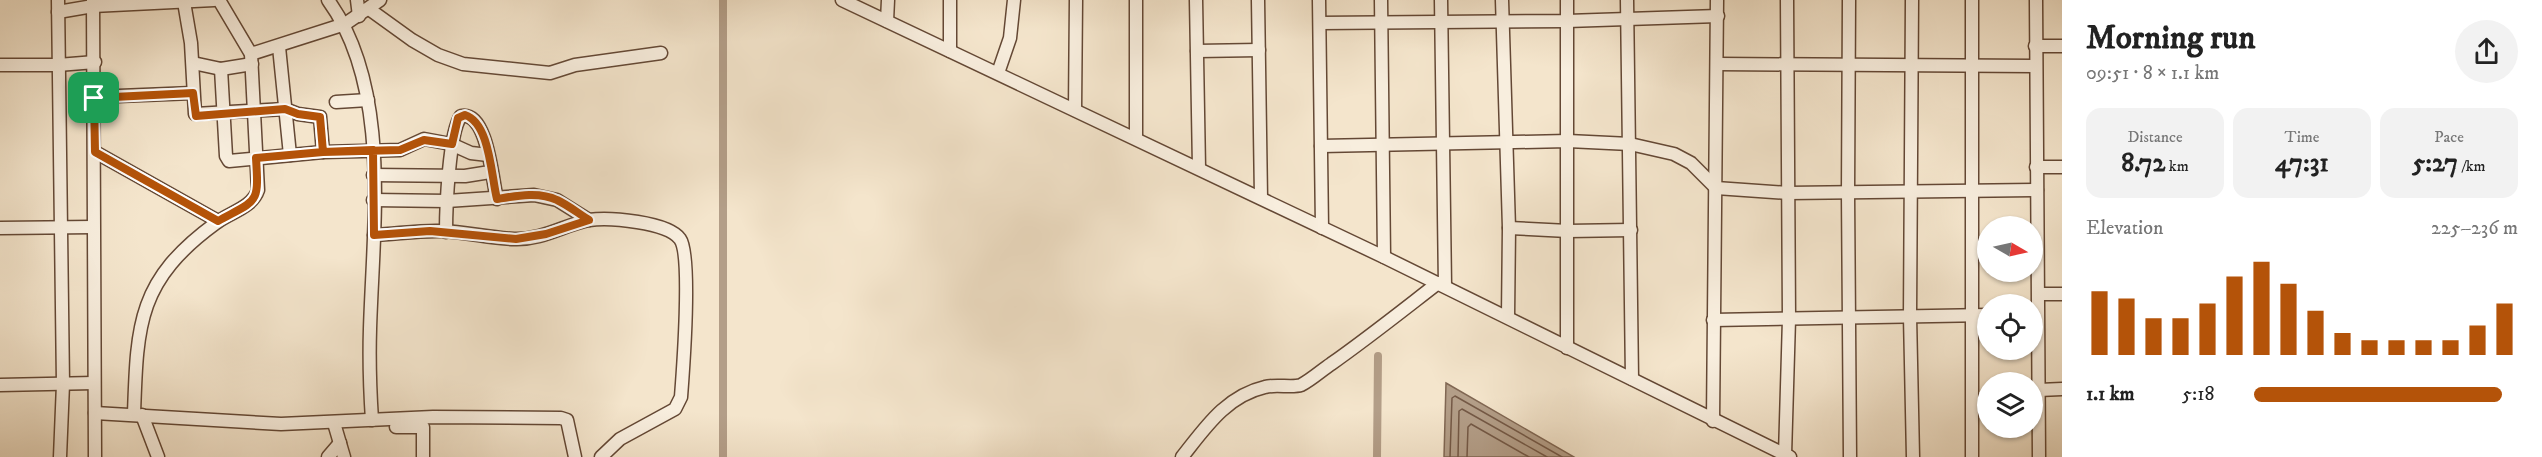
<!DOCTYPE html>
<meta charset="utf-8">
<style>
body{margin:0;font-family:"IM FELL DW Pica",serif;background:#f2f2f2;color:#222;height:100vh;display:flex;flex-direction:column;font-size:22px;white-space:nowrap}
*{box-sizing:border-box;margin:0}
p{font-size:20px;color:#767676}
.icon{flex:none;width:33px;height:33px;fill:none;stroke:currentColor;stroke-width:2;stroke-linecap:round;stroke-linejoin:round}
.map{position:relative;flex:1;overflow:hidden}
.panel{display:flex;flex-direction:column;background:#fff;width:480px}
.panel>*{flex:none}
.needle{width:39px;rotate:99deg}
.fabs{position:absolute;left:1977px;top:216px;display:grid;gap:12px}
.fabs a{display:grid;place-items:center;width:66px;height:66px;border-radius:50%;background:#fff;box-shadow:0 2px 4px #0004;font-size:30px}
.pin{position:absolute;display:grid;place-items:center;width:51px;height:51px;color:#fff;margin:-26px;border-radius:12px;box-shadow:0 3px 9px #0006}
.round{display:grid;place-items:center;flex:none;width:63px;height:63px;border-radius:32px;background:#f2f2f2}
.overview{display:flex;align-items:center;justify-content:space-between;height:102px;padding:0 24px}
h1{font-size:33px;font-weight:800;line-height:45px}
.figures{display:grid;grid-template-columns:repeat(3,1fr);gap:9px;height:102px;padding:6px 24px}
.figures div{display:grid;align-content:center;border-radius:15px;background:#f2f2f2;text-align:center}
.figures b{font-size:26px;font-weight:800}
.figures small{font-size:16px;font-weight:400}
.figures p{font-size:16px}
.chart{height:168px;padding:12px 24px}
.chart p{display:flex;justify-content:space-between}
.chart svg{width:100%;height:108px;margin-top:6px;stroke:#b45309;stroke-width:6}
ul{padding:0 24px;list-style:none;font-size:20px}
li{display:grid;grid-template-columns:96px 72px 1fr;align-items:center;height:45px}
li i{height:15px;border-radius:8px;background:#b45309}
main{display:flex;flex:1;min-height:0}
.map>svg:first-child{display:block}
.water{fill:#b39e88;stroke:#806753;stroke-width:1.5}
.lines{fill:none;stroke-linecap:round;stroke-linejoin:round}
.shore{stroke:#745946;stroke-width:1.5}
.canal{stroke:#b39e88;stroke-width:8}
.minor-casing{stroke:#644835;stroke-width:15}
.minor{stroke:#f8eede;stroke-width:12}
.route-casing{stroke:#fff;stroke-width:12}
.route{stroke:#b45309;stroke-width:8}
</style>
<main>
<div class="map">
<svg width="2062" height="457" viewBox="0 0 2062 457">
<rect width="100%" height="100%" fill="#f4e5cc"/>
<filter id="stains"><feTurbulence type="fractalNoise" baseFrequency=".00333" numOctaves="4"/><feColorMatrix values="0 0 0 0 .2 0 0 0 0 .09 0 0 0 0 .02 0 0 0 .5 -.17"/></filter>
<radialGradient id="worn" r=".72"><stop offset=".6" stop-color="#630" stop-opacity="0"/><stop offset="1" stop-color="#630" stop-opacity=".3"/></radialGradient>
<path class="water" d="M1446,383L1574,457H1444Z"/>
<g class="lines">
<g class="shore">
<path d="M1450,457L1452,398L1455,396L1562,457"/>
<path d="M1458,457L1459,411L1462,409L1547,457"/>
<path d="M1467,457L1468,427L1471,424L1529,457"/>
</g>
<g class="canal">
<path d="M723,0V457"/>
<path d="M1377,457L1378,356"/>
</g>
<g class="minor-casing">
<g id="minor">
<path d="M58,0L63,384L60,457"/>
<path d="M93,0L95,457"/>
<path d="M328,0C392,88 373,226 370,329C369,360 370,390 372,420"/>
<path d="M357,0L359,16"/>
<path d="M842,0L1384,257L1790,457"/>
<path d="M950,0V51"/>
<path d="M1136,0V138"/>
<path d="M1196,0L1199,168"/>
<path d="M1258,0L1261,198"/>
<path d="M1319,0L1322,228"/>
<path d="M1381,0L1384,257"/>
<path d="M1441,0L1445,286"/>
<path d="M1502,0L1509,228L1508,317"/>
<path d="M1567,0V348"/>
<path d="M1627,0L1632,379"/>
<path d="M1849,0L1848,193L1850,457"/>
<path d="M1912,0L1910,316L1913,457"/>
<path d="M1972,0V457"/>
<path d="M2036,0L2039,457"/>
<path d="M184,2L191,43L195,114L285,109L298,114L320,117L323,152"/>
<path d="M369,9L412,40L438,55L463,64L550,73L575,65L661,53"/>
<path d="M58,12L93,6L214,0"/>
<path d="M887,21L888,0"/>
<path d="M1320,23L1567,21L1718,16"/>
<path d="M2035,46H2062"/>
<path d="M279,47L290,155"/>
<path d="M1197,51L1259,50"/>
<path d="M251,54L345,24L380,0"/>
<path d="M193,63L221,69L252,64"/>
<path d="M1719,64L2035,66"/>
<path d="M0,65H58L95,62"/>
<path d="M221,69L226,156L229,161L323,152L400,150L424,139L451,144L471,153L488,155"/>
<path d="M998,73L1010,38L1014,0"/>
<path d="M94,97L193,93"/>
<path d="M336,102L368,100"/>
<path d="M1075,110L1076,0"/>
<path d="M1321,146L1568,141L1630,144L1674,154L1691,163L1716,188L1788,193L2037,190"/>
<path d="M95,152L218,221"/>
<path d="M2036,167H2062"/>
<path d="M373,175L465,176L490,172"/>
<path d="M373,200L447,201L534,195L557,200L589,220"/>
<path d="M0,228L93,227"/>
<path d="M1509,228L1568,231L1631,230"/>
<path d="M446,232C446,209 449,131 461,116C488,111 492,180 497,199"/>
<path d="M374,235C397,234 420,230 442,231C466,232 490,238 514,239C543,240 564,225 589,220C609,217 668,222 680,239C692,255 683,371 681,397L675,409L620,439L601,457"/>
<path d="M2039,294H2062"/>
<path d="M1713,320L1988,315"/>
<path d="M0,385L94,383"/>
<path d="M2039,390L2062,389"/>
<path d="M95,413L281,424L433,417L561,418L567,420L575,457"/>
<path d="M134,414C137,323 138,280 216,223C230,212 252,208 258,190L251,54L219,0"/>
<path d="M142,415L158,457"/>
<path d="M1713,421L1717,0"/>
<path d="M334,423L344,457"/>
<path d="M396,427H423V457"/>
<path d="M1785,455L1789,319L1787,0"/>
<path d="M328,457L340,443"/>
<path d="M1182,457C1205,428 1226,396 1265,387C1275,384 1293,388 1301,385C1311,380 1322,370 1331,364C1368,338 1403,310 1438,283"/>
</g>
</g>
<use href="#minor" class="minor"/>
</g>
<g class="lines">
<g class="route-casing">
<path id="route" d="M94,98L193,93L196,116L285,109L298,114L320,117L323,152L373,150L374,235L430,231L516,239L546,234L589,220C579,214 568,205 557,200C539,191 515,196 497,199C491,176 490,123 465,115L458,118L452,144L424,140L400,150L323,152L256,158C259,205 258,199 218,221L95,152L94,98"/>
</g>
<use href="#route" class="route"/>
</g>
<rect width="100%" height="100%" filter="url(#stains)"/>
<rect width="100%" height="100%" fill="url(#worn)"/>
</svg>
<div class="fabs">
<a><svg class="needle" viewBox="-14 -14 28 28"><path d="M0-13l5 13h-10z" fill="#e53935"/><path d="M0 13l5-13h-10z" fill="#767676"/></svg></a>
<a><svg class="icon" aria-label="locate" viewBox="0 0 24 24"><circle cx="12" cy="12" r="6"/><path d="M12 2v4M12 18v4M2 12h4M18 12h4"/></svg></a>
<a><svg class="icon" aria-label="layers" viewBox="0 0 24 24"><path d="M12 4l9 5-9 5-9-5zM3 14l9 5 9-5"/></svg></a>
</div>
<div class="pin" style="left:94px;top:98px;background:#1e9e55"><svg class="icon" aria-label="arrive" viewBox="0 0 24 24"><path d="M6 21V4h12l-3 4 3 4H6"/></svg></div>
</div>
<section class="panel">
<div class="overview"><div><h1>Morning run</h1><p>09:51 · 8 × 1.1 km</p></div><a class="round"><svg class="icon" aria-label="share" viewBox="0 0 24 24"><path d="M12 15V3M7 8l5-5 5 5M5 13v7h14v-7"/></svg></a></div>
<div class="figures">
<div><p>Distance</p><b>8.72<small> km</small></b></div>
<div><p>Time</p><b>47:31</b></div>
<div><p>Pace</p><b>5:27<small> /km</small></b></div>
</div>
<div class="chart"><p><span>Elevation</span>225–236 m</p>
<svg viewBox="0 0 160 44" preserveAspectRatio="none"><path d="M5 44V18M15 44V21M25 44V29M35 44V29M45 44V23M55 44V12M65 44V6M75 44V15M85 44V26M95 44V35M105 44V38M115 44V38M125 44V38M135 44V38M145 44V32M155 44V23"/></svg>
</div>
<ul>
<li><b>1.1 km</b>5:18<i style="width:94%"></i></li>
</ul>
</section>
</main>
